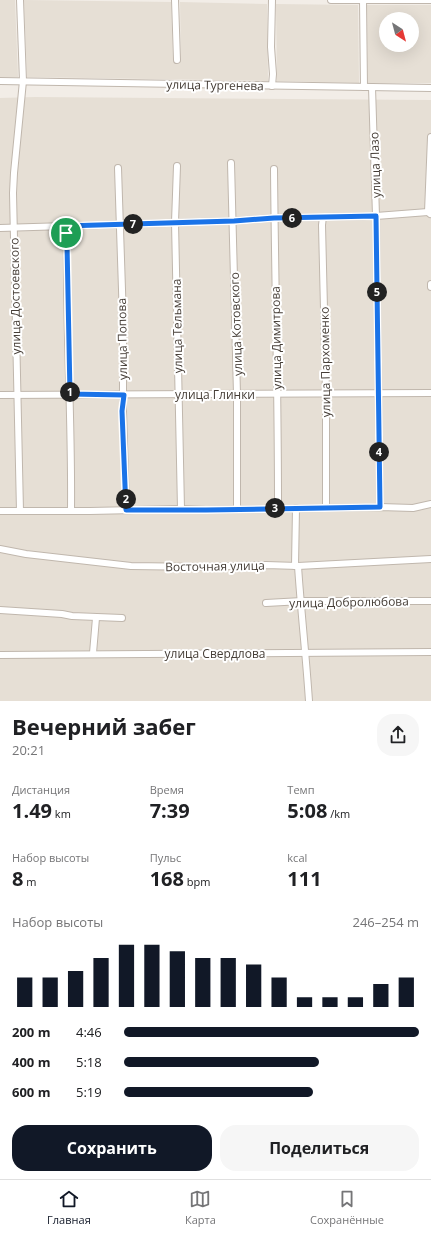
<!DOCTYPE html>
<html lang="ru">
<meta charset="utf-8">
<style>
body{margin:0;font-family:"Open Sans",sans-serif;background:#f6f6f6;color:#202124;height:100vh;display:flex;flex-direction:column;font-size:15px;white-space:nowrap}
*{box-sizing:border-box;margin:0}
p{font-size:13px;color:#757577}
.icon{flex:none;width:22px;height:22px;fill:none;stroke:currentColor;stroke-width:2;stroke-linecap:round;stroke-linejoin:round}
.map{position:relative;height:701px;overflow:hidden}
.side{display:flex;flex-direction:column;background:#fff;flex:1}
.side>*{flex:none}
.needle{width:26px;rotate:144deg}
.buttons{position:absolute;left:379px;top:12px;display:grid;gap:8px}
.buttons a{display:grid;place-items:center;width:40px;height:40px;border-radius:50%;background:#fff;box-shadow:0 4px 16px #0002;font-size:20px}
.pin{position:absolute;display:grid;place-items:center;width:34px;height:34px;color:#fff;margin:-17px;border:2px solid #fff;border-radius:50%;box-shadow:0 1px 4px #0007}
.km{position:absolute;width:20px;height:20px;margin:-10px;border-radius:50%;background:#222;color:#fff;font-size:11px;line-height:20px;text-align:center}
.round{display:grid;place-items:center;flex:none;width:42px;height:42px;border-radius:16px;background:#f6f6f6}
.head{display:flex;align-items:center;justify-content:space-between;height:68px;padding:0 12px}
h1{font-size:22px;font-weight:700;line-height:30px}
.metrics{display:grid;grid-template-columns:repeat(3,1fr);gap:6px;height:68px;padding:4px 12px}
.metrics div{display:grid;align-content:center}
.metrics b{font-size:20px;font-weight:700}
.metrics small{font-size:11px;font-weight:400}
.metrics p{font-size:11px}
.chart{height:112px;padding:8px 12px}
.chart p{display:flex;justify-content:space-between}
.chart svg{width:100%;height:72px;margin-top:4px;stroke:#111827;stroke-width:6}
.action{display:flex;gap:8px;margin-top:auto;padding:8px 12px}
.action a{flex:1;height:46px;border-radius:16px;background:#111827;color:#fff;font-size:16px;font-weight:700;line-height:46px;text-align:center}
.action a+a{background:#f6f6f6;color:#202124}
ul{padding:0 12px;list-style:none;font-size:13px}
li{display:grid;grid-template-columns:64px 48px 1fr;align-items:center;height:30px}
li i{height:10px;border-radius:5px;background:#111827}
.tabs{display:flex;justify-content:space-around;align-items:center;height:56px;border-top:1px solid #e0e0e0;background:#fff;font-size:11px;color:#757577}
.tabs a{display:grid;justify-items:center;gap:2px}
.tabs .active{color:#111827}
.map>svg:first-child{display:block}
.residential{fill:#e6dfd5;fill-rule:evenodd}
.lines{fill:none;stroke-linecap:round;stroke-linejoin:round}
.minor-casing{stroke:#c0b7ad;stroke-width:8}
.minor{stroke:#fff;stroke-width:6}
.route-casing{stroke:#fff;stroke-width:8}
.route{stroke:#1a73e8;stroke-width:5}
.labels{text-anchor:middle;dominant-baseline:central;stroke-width:4;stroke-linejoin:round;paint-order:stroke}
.street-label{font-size:12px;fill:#453d36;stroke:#fff}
</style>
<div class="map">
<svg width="431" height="701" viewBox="0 0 431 701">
<rect width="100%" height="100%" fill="#f2ede7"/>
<g class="residential">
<path d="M0,0H15L18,77H0Z"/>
<path d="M24,0L171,2L173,60L177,64L181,60L180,2L267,4L268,81L27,77Z"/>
<path d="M276,4L358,5L359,83L277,81Z"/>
<path d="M367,5H431V83H368ZM386,19H412V45H386Z"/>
<path d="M35,97L431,100V701H0V98Z"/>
</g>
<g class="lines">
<g class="minor-casing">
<g id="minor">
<path d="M20,0L23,81L14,173L13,193L20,511"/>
<path d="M175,0L177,60"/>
<path d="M331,0H431"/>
<path d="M363,0L364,87"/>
<path d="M0,81L431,88"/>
<path d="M272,86L273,74L271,47L272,0"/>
<path d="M372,87L376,216L380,507"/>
<path d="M231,163L237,394V509"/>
<path d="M177,166L175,222L181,509"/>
<path d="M118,168L123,320V411L126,509"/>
<path d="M274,169C275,280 278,391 278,502L279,508"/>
<path d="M430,214L428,212L431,137"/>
<path d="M323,217L322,225L326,394V507"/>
<path d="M64,226L67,244C66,333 72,421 71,510"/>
<path d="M0,228L233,221L274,218L376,216L428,212"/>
<path d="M431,284V287"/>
<path d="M0,395L431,393"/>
<path d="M0,511H90L181,509L206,510L380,507L413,508L431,504"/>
<path d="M0,549L26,554L131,566L203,567L266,565L298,566L431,559"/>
<path d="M295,566L296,508"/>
<path d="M298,566C301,611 306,656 309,701"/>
<path d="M266,603L302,601H431"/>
<path d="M0,610L62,614L72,616L122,618"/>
<path d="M93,653L96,618"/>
<path d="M0,655L431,652"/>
</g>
</g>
<use href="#minor" class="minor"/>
</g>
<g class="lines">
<g class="route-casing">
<path id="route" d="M376,216L380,507L206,510H126L122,411L124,395L70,394L67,244L64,226L234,221L274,218Z"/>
</g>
<use href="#route" class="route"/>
</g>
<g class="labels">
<g class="street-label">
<text transform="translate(215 85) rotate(1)">улица Тургенева</text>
<text transform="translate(375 165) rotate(-92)">улица Лазо</text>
<text transform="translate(15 296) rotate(-91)">улица Достоевского</text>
<text transform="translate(236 324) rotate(-92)">улица Котовского</text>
<text transform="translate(177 326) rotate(-91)">улица Тельмана</text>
<text transform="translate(276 338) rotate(-91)">улица Димитрова</text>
<text transform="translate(122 339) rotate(-91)">улица Попова</text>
<text transform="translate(325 362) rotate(-91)">улица Пархоменко</text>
<text x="215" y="394">улица Глинки</text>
<text transform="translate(215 566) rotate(-1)">Восточная улица</text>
<text transform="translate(349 602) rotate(-1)">улица Добролюбова</text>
<text x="215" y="653">улица Свердлова</text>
</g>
</g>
</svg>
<div class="buttons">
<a><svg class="needle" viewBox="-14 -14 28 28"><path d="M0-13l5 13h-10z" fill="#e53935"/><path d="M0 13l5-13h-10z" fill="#757577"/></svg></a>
</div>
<div class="pin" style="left:66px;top:233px;background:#1e9e55"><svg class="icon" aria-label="arrive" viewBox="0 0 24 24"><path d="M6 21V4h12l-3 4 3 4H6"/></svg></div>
<b class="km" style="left:70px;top:392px">1</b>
<b class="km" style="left:126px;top:499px">2</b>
<b class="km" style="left:275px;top:508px">3</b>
<b class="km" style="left:379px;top:452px">4</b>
<b class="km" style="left:377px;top:292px">5</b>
<b class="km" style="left:292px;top:218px">6</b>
<b class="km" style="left:133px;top:224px">7</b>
</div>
<section class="side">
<div class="head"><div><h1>Вечерний забег</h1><p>20:21</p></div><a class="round"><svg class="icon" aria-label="share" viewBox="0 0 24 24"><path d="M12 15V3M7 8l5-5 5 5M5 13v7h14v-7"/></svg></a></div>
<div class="metrics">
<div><p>Дистанция</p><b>1.49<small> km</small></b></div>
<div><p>Время</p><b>7:39</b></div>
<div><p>Темп</p><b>5:08<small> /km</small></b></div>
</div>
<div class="metrics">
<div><p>Набор высоты</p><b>8<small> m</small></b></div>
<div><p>Пульс</p><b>168<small> bpm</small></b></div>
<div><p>kcal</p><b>111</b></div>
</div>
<div class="chart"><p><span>Набор высоты</span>246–254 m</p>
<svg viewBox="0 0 160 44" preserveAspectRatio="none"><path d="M5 44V26M15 44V26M25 44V22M35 44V14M45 44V6M55 44V6M65 44V10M75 44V14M85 44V14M95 44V18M105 44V26M115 44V38M125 44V38M135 44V38M145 44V30M155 44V26"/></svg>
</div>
<ul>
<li><b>200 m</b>4:46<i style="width:100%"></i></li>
<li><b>400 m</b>5:18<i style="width:66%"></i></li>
<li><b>600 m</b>5:19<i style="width:64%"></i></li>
</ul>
<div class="action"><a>Сохранить</a><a>Поделиться</a></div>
</section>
<nav class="tabs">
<a class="active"><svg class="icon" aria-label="home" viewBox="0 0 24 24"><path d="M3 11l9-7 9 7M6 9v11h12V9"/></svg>Главная</a>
<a><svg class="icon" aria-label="map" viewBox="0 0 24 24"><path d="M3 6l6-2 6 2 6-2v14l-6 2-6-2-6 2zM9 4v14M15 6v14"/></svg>Карта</a>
<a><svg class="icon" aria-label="saved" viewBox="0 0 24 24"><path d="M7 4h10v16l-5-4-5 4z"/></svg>Сохранённые</a>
</nav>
